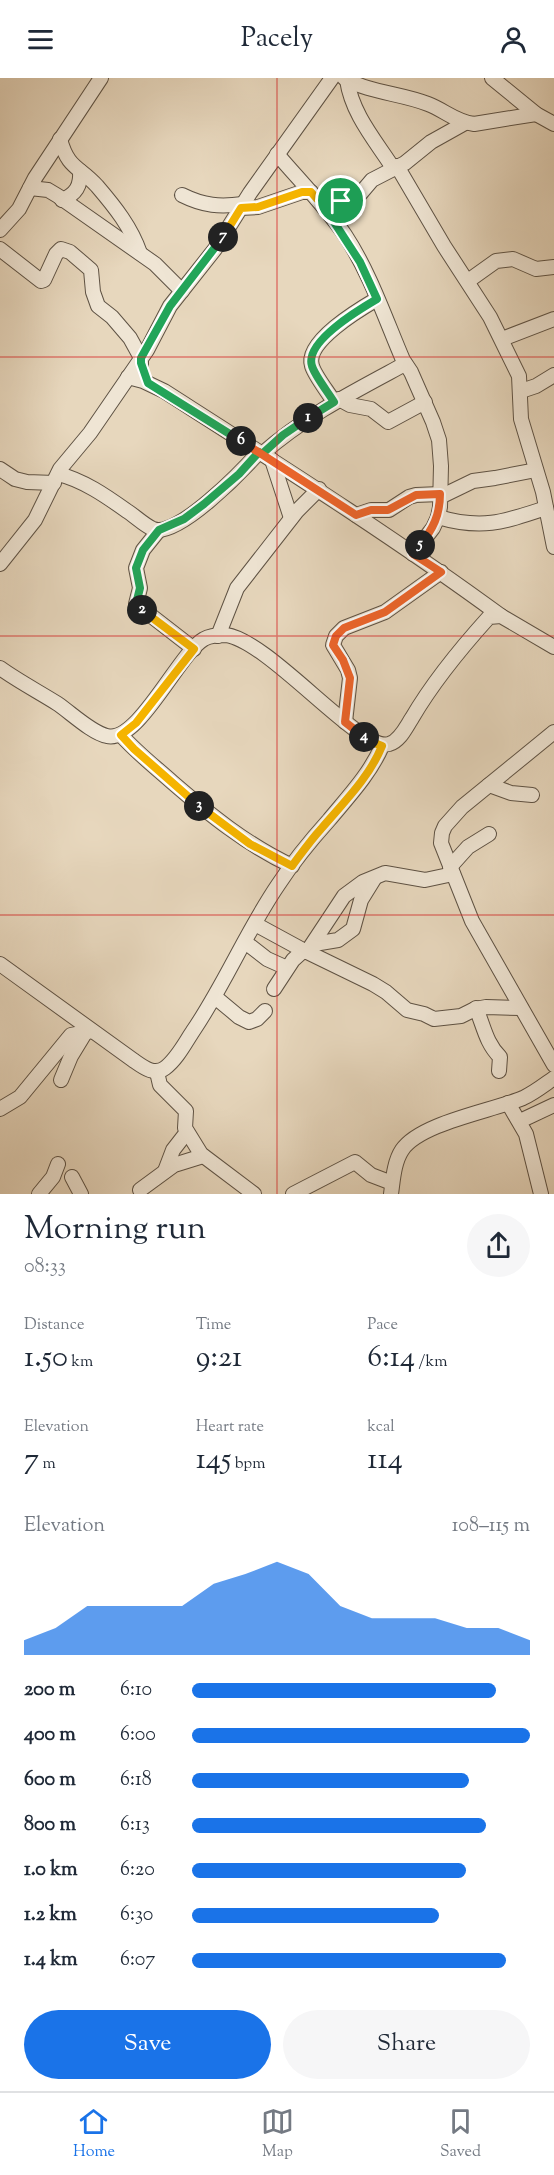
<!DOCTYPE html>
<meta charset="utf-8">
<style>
body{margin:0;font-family:"Sorts Mill Goudy",serif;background:#f6f6f7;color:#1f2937;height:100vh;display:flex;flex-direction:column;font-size:22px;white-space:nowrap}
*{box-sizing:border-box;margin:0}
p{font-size:20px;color:#747a83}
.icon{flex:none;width:33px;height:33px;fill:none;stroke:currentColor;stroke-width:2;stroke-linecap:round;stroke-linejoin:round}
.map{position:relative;height:1116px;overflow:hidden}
.side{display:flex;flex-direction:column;background:#fff;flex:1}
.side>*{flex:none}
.pin{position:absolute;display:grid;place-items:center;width:51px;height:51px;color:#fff;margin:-26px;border:3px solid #fff;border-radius:50%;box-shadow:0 2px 6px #0007}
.km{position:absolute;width:30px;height:30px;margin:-15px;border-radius:50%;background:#222;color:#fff;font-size:16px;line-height:30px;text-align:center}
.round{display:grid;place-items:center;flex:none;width:63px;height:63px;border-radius:32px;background:#f6f6f7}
.headline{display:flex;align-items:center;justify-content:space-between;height:102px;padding:0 24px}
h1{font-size:33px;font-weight:600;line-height:45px}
.stats{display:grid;grid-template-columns:repeat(3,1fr);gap:9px;height:102px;padding:6px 24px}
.stats div{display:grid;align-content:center}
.stats b{font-size:30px;font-weight:600}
.stats small{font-size:16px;font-weight:400}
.stats p{font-size:16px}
.chart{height:168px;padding:12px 24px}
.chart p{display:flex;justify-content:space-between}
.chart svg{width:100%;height:108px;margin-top:6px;fill:#1a73e8;opacity:.7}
.action{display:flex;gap:12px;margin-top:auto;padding:12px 24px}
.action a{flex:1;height:69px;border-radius:36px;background:#1a73e8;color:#fff;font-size:24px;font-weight:600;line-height:69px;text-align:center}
.action a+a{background:#f6f6f7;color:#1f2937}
ul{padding:0 24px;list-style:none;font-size:20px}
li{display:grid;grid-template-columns:96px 72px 1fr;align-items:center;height:45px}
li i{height:15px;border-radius:8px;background:#1a73e8}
header{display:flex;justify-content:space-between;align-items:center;height:78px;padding:0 24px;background:#fff;font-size:27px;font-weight:600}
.menu{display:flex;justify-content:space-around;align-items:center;height:84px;border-top:2px solid #e0e1e3;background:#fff;font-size:16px;color:#747a83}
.menu a{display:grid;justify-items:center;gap:3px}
.menu .selected{color:#1a73e8}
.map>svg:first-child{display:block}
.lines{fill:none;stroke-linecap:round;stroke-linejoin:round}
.minor-casing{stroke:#5e5244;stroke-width:16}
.minor{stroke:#efe5d4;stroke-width:14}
.split-1-casing{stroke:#fff;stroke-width:12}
.split-2-casing{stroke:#fff;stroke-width:12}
.split-3-casing{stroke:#fff;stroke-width:12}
.split-4-casing{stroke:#fff;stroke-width:12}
.split-5-casing{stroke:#fff;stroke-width:12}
.split-6-casing{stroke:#fff;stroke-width:12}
.split-7-casing{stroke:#fff;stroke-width:12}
.split-8-casing{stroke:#fff;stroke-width:12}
.split-1{stroke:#22a559;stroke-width:8}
.split-2{stroke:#22a559;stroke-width:8}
.split-3{stroke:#f5b400;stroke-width:8}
.split-4{stroke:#f5b400;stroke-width:8}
.split-5{stroke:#f0652b;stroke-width:8}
.split-6{stroke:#f0652b;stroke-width:8}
.split-7{stroke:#22a559;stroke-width:8}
.split-8{stroke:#f5b400;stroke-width:8}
.grid{fill:none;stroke:#d62828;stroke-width:1.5;stroke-opacity:0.55}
</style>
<header><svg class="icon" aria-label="menu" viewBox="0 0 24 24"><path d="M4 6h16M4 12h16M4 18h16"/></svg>Pacely<svg class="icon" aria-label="person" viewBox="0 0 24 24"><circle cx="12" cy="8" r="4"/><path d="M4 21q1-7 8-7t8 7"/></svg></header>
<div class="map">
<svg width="554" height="1116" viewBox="0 0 554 1116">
<rect width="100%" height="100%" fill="#e7d7bd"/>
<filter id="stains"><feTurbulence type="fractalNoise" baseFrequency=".00333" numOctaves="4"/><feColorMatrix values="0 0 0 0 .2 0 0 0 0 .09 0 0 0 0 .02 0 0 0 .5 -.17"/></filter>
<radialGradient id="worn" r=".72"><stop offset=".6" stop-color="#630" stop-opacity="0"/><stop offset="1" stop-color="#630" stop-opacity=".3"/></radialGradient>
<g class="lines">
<g class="minor-casing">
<g id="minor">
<path d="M344,0C370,15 400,15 428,26C444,32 456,44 474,46L536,36"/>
<path d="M492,0L536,36L554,46"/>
<path d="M347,2C352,36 375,62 393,90"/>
<path d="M60,61C68,91 79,88 97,108C115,129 131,149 140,175"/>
<path d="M277,76C300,103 325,128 345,157C370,195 385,240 403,282L411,294L433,344L439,362L441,388L440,429L438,439L433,450L413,476"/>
<path d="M397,88L444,168L490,239L519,298L521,341L543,414L554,469"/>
<path d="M30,110L48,112L58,118L155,186L182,213"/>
<path d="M182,117C204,128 220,129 243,126"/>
<path d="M317,121L347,124L355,122L372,102L405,85L431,64L465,45"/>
<path d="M62,122C76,116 81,108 80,93"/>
<path d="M241,130L258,129L302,114H311"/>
<path d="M0,152L19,131L35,100L101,0"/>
<path d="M0,171L41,203L44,202L56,176L61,171L70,174L91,192L93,214L98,228L112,239L130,260L141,280V286"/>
<path d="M468,203L496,183L513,181L536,191L554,189"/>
<path d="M502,261L554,241"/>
<path d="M128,299L143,303L164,313C278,386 392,458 501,538"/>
<path d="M521,313L536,308L554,297"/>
<path d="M339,321L350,327L371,331L388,344L425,324"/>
<path d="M334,324C328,314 315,298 312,288C304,264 360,231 377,221"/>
<path d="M262,376C305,338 355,313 405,286"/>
<path d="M272,382L291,440"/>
<path d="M0,391L15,401L27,404L54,405"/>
<path d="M58,396C83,402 106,418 127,433C135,438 144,447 153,451C177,461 244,391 259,374"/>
<path d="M440,419L473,403L495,400L536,392"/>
<path d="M356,437L371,432H389L409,419L416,417L440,416"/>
<path d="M438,439C482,452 504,444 546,430"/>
<path d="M159,452L143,472L136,490L140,510L136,526L194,571"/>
<path d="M0,486L35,442L60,391L90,355L147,272L170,228L215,171L250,115L332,0"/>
<path d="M218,558L237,510L297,433L319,411"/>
<path d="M0,590C18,603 39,614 58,626C71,635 92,655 107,658C138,666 179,575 204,561C209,558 219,557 226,557C270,563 361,675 389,666C400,663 406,649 412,640C433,604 461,570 489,539L501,538L554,569"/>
<path d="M345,644L350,600L348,592L333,567L336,558L344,550L385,534L441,494"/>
<path d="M554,654L462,729L445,748L442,755L441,765L472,843L554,987"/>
<path d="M121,657C136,674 154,688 172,704C209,736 247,767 292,788"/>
<path d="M489,707L511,715L532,717"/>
<path d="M450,789L468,769L489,756"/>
<path d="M255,846L301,871L373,906L386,914L407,932L424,936L434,941L461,938L475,931L486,929L521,930"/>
<path d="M245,864L267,881L287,890"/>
<path d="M314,866L338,862L353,851L361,822L374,801"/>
<path d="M307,874L344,818L363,804L385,795L425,802L453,796"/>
<path d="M0,886L133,982C143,989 154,998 165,990C177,981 185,965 193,953C225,906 246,854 278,807C293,784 311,762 329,742C348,719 370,696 382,668"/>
<path d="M274,911L293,882L304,872"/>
<path d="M215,919L239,939L249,944L257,941L265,933"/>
<path d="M476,930C484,949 486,965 500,979L499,993"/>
<path d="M157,994L160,1007L186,1033L185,1050L201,1076L254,1116"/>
<path d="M61,1002L71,978L85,955"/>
<path d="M508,1025L526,1056L541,1116"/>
<path d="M0,1031L20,1019L71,957L92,953"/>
<path d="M520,1043L554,1027"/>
<path d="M165,1093L173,1072L187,1054"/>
<path d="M72,1099L81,1116"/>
<path d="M140,1112L174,1087L203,1078"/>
<path d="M39,1116L53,1099L58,1086"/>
<path d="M293,1116L355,1084L371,1097L392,1105"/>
<path d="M391,1116C393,1102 394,1084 402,1072C420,1045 492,1033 523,1020C534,1015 544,1007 554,1000"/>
</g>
</g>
<use href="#minor" class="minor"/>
</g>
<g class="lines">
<g class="split-1-casing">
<path id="split-1" d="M308,340L334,324C328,314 315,298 312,288C304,264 360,231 377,221L360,184L334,144L335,133L341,123"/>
</g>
<g class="split-2-casing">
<path id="split-2" d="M142,532L136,526L140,510L136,490L143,472L159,452L184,441L204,426L239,396L259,374L262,376L283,357L308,340"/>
</g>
<g class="split-3-casing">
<path id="split-3" d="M142,532L194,571L136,645L121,657L134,671L199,728"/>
</g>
<g class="split-4-casing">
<path id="split-4" d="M199,728L250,766L292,788C301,776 310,763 321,751C343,725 369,700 382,668L372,664L364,659"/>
</g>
<g class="split-5-casing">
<path id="split-5" d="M364,659L345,644L350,600L343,582L333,567L336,558L344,550L385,534L441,494L413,476L420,467"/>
</g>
<g class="split-6-casing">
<path id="split-6" d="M241,363L356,437L371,432H388L416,417L440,416C440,437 433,451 420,467"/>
</g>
<g class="split-7-casing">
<path id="split-7" d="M223,159L170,228L141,280V285L148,305L241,363"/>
</g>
<g class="split-8-casing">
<path id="split-8" d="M223,159L241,130L258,129L302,114H311L317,121L341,123"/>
</g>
<use href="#split-1" class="split-1"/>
<use href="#split-2" class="split-2"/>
<use href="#split-3" class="split-3"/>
<use href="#split-4" class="split-4"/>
<use href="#split-5" class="split-5"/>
<use href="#split-6" class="split-6"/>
<use href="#split-7" class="split-7"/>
<use href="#split-8" class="split-8"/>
</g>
<path class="grid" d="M277,0V1116M0,279H554M0,558H554M0,837H554"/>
<rect width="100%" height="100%" filter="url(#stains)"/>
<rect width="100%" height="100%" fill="url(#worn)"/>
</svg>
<div class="pin" style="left:341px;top:123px;background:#1e9e55"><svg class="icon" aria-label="arrive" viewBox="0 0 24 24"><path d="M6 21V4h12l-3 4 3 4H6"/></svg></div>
<b class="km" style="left:308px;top:340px">1</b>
<b class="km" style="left:142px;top:532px">2</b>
<b class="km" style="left:199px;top:728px">3</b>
<b class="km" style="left:364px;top:659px">4</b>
<b class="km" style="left:420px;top:467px">5</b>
<b class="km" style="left:241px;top:363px">6</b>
<b class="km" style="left:223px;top:159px">7</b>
</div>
<section class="side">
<div class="headline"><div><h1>Morning run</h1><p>08:33</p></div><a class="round"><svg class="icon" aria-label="share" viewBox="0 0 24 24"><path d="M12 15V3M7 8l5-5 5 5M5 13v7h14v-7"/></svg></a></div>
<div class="stats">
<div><p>Distance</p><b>1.50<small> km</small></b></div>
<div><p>Time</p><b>9:21</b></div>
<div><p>Pace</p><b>6:14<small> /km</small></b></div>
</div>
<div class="stats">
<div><p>Elevation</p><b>7<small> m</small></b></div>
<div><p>Heart rate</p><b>145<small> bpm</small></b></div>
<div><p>kcal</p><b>114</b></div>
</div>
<div class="chart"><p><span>Elevation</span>108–115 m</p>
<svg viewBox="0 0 160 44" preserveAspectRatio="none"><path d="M0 44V38L10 33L20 24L30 24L40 24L50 24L60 15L70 11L80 6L90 11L100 24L110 29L120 29L130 29L140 33L150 33L160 38V44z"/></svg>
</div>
<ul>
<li><b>200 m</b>6:10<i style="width:90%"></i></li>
<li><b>400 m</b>6:00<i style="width:100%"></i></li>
<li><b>600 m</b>6:18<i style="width:82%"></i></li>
<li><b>800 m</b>6:13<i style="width:87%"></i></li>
<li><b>1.0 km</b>6:20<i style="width:81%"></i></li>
<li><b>1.2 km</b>6:30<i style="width:73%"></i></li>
<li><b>1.4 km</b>6:07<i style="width:93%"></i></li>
</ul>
<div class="action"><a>Save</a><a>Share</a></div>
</section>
<nav class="menu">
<a class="selected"><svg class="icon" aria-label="home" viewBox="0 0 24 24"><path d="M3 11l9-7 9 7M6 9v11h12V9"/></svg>Home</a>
<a><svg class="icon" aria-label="map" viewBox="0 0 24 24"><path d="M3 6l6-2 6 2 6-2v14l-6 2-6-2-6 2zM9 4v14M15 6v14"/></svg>Map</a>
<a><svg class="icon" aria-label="saved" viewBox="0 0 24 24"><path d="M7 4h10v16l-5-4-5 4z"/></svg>Saved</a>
</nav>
